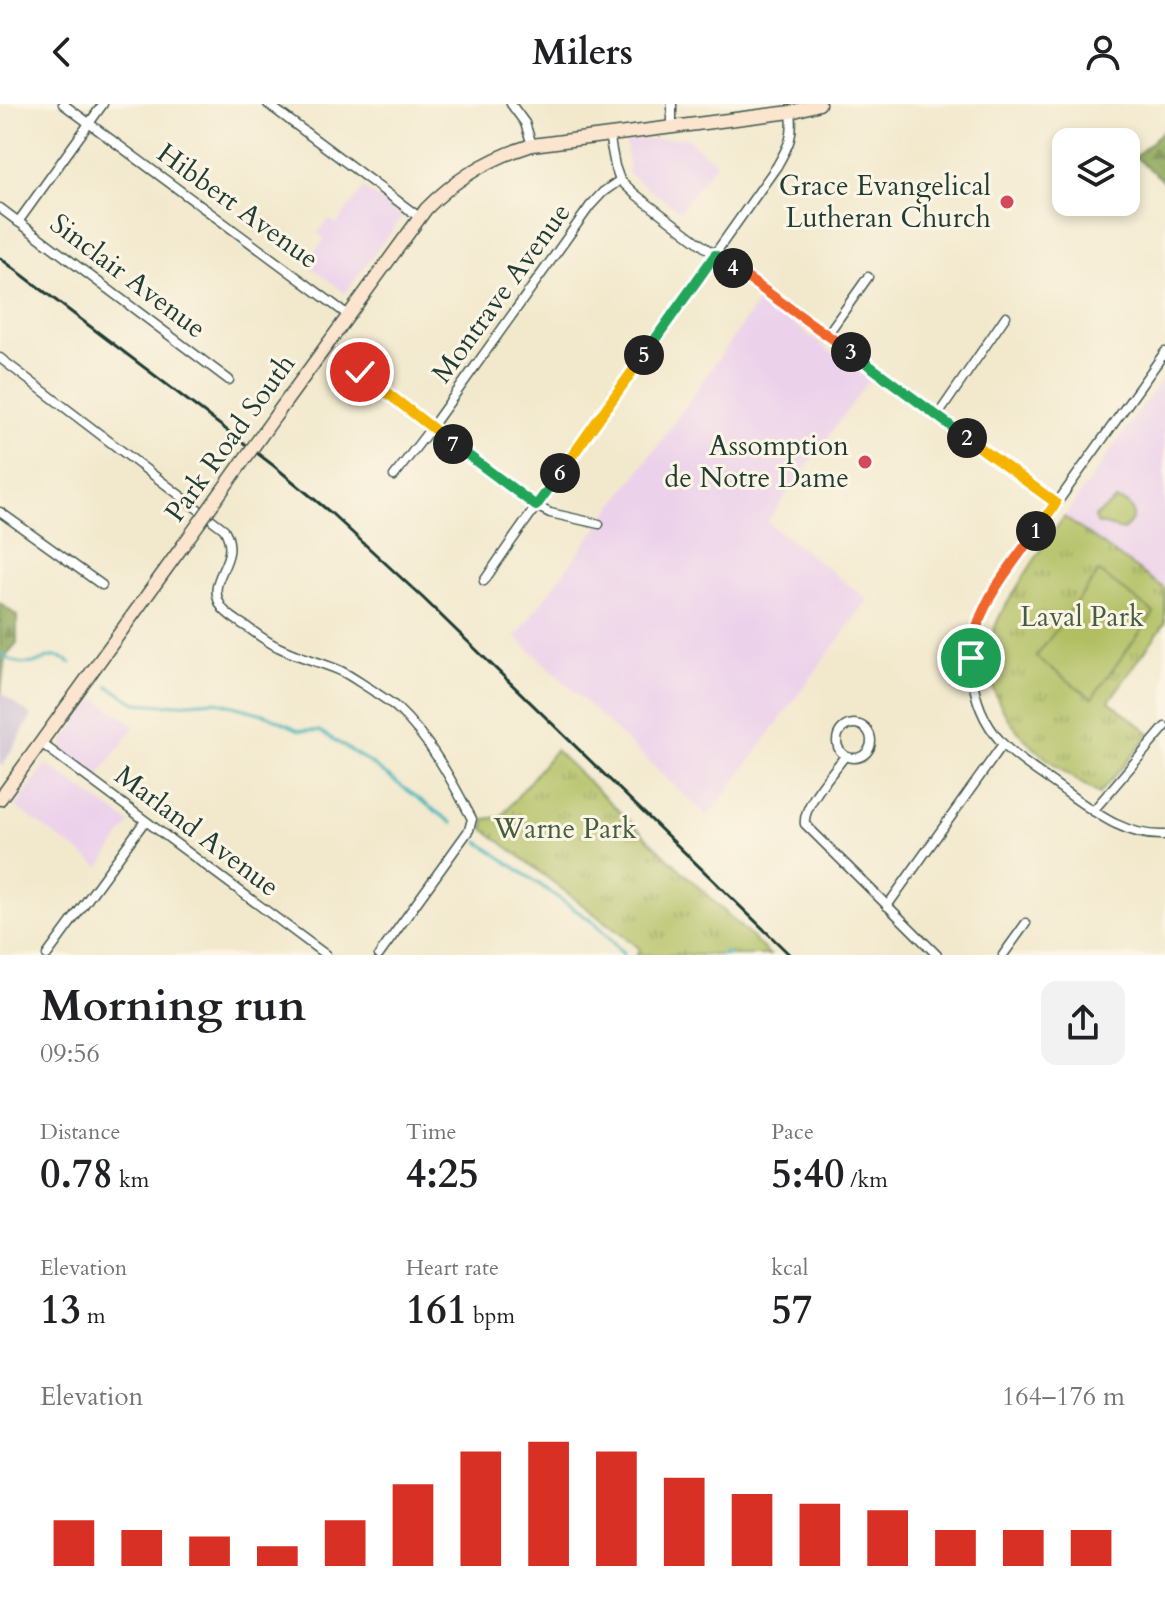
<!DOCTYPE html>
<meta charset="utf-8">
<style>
body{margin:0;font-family:Cardo,serif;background:#f2f2f2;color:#202124;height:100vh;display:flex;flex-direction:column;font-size:30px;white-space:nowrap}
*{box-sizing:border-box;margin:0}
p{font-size:26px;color:#757577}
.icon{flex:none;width:44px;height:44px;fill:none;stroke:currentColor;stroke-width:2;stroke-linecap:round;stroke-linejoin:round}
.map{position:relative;height:851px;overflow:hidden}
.sheet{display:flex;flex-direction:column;background:#fff;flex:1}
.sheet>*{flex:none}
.controls{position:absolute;left:1052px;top:24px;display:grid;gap:16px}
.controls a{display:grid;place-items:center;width:88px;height:88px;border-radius:16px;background:#fff;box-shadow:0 4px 12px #0003;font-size:40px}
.pin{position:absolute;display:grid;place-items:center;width:68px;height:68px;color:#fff;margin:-34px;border:4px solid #fff;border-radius:50%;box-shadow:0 2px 8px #0007}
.km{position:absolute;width:40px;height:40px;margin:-20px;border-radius:50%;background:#222;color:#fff;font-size:22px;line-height:40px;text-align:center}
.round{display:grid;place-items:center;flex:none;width:84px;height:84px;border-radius:16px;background:#f2f2f2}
.summary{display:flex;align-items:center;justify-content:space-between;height:136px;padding:0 40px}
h1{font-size:44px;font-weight:700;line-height:60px}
.metrics{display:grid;grid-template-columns:repeat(3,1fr);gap:12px;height:136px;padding:8px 40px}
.metrics div{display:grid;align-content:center}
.metrics b{font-size:40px;font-weight:700}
.metrics small{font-size:22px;font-weight:400}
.metrics p{font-size:22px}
.chart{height:224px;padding:16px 40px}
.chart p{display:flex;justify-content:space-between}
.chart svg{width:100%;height:144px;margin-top:8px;stroke:#d93025;stroke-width:6}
header{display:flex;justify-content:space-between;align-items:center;height:104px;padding:0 40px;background:#fff;font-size:36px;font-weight:700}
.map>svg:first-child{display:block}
.built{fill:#ecd1eb}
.industrial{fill:#cbbfd5}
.forest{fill:url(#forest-firs);stroke:#567246;stroke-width:2}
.park{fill:url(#park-tufts);stroke:#687e4b;stroke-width:2}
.pitch{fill:#b1bf62;stroke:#687e4b;stroke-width:2}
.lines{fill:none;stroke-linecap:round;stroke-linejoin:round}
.stream{stroke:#43b3b9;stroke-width:3}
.street-casing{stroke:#3f574b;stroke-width:11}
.secondary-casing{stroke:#3f574b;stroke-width:15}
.street{stroke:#fff;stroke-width:8}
.secondary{stroke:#fbe5cf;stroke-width:12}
.rail{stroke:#1f3d34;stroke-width:3}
.secondary-bridge-casing{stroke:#3f574b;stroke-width:15;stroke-linecap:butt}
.secondary-bridge{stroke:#fbe5cf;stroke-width:12}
.split-1-casing{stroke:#fff;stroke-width:16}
.split-2-casing{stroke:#fff;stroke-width:16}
.split-3-casing{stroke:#fff;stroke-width:16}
.split-4-casing{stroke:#fff;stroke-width:16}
.split-5-casing{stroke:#fff;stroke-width:16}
.split-6-casing{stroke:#fff;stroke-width:16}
.split-7-casing{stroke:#fff;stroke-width:16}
.split-8-casing{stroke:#fff;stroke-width:16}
.split-1{stroke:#f0652b;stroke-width:10}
.split-2{stroke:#f5b400;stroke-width:10}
.split-3{stroke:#22a559;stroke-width:10}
.split-4{stroke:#f0652b;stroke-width:10}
.split-5{stroke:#22a559;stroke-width:10}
.split-6{stroke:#f5b400;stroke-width:10}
.split-7{stroke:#22a559;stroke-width:10}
.split-8{stroke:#f5b400;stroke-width:10}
.poi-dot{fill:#d1495b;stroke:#fcf5e5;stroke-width:3}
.labels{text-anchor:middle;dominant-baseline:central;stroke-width:6;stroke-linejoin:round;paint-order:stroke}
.poi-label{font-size:28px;fill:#1f3d34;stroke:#fcf5e5;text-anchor:end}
.street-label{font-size:28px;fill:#1f3d34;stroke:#fcf5e5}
.park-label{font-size:28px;fill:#445e40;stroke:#fcf5e5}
</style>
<header><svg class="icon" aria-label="back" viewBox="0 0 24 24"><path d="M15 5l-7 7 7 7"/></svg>Milers<svg class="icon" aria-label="person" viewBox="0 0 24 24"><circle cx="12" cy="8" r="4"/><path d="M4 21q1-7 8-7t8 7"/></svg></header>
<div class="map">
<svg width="1165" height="851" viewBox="0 0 1165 851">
<defs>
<pattern id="forest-firs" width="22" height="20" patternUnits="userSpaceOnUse" patternTransform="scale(2)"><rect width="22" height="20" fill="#8ca658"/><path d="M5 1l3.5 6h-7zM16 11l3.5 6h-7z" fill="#72884a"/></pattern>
<pattern id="park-tufts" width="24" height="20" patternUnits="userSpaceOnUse" patternTransform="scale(2)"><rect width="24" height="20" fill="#b1bf62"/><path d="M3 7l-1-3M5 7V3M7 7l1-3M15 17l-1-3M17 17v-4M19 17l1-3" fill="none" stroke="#8f9c52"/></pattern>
</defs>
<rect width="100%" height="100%" fill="#fcf5e5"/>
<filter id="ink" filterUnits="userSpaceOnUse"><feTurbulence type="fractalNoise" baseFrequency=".0125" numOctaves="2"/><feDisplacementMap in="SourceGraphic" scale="16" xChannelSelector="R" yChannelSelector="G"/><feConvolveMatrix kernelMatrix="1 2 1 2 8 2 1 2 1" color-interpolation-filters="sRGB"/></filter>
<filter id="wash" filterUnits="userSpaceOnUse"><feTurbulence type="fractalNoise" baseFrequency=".006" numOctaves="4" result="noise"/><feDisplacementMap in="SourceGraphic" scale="32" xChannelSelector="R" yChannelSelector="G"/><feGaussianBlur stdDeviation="1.8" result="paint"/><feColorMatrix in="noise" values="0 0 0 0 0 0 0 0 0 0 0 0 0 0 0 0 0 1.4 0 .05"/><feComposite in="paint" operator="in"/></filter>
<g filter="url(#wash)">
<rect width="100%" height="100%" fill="#f2e9cd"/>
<g class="built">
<path d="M686,34L716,59L680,107L629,70L626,36Z"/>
<path d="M364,84L402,113L345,189L305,158L325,135L318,129L328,116L337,120Z"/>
<path d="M760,195L869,276L767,418L868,496L708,713L516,533L661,337Z"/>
<path d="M1165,270V485L1064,413Z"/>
<path d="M95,594L135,622L97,674L64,648L63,638Z"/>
<path d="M46,660L130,719L100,763L16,703Z"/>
</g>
<path class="industrial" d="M0,588L32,612L2,662L0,661Z"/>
<g class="forest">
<path d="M1165,25V78L1135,53Z"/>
<path d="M0,499L17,512V539L5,553L1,589L0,588Z"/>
</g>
<g class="park">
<path d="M1064,413L1165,485V519L1109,597L1151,630L1099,690C1043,657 975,608 992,534C995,518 1004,504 1013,490C1029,463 1046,438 1064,413Z"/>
<path d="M555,646L770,851H636L640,845L484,725L485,715L501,713Z"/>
</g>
<g class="pitch">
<path d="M1116,396C1135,399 1139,414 1123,426L1096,419L1094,413Z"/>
<path d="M1099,468L1154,509L1092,594L1036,553Z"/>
</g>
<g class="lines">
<g class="stream">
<path d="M0,549C11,559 24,562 39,558C43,557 47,553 52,553C59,551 65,556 71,559"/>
<path d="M108,582L136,599L164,601L214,597L267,611L299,626L320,627L370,659L452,719"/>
<path d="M479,738L594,819L624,851"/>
<path d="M720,851L725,848L729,851"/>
</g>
</g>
</g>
<g filter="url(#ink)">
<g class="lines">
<g class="street-casing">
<g id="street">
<path d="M63,0L348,211"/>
<path d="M268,0L419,113"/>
<path d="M511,0L525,19L532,41"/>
<path d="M672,23V0"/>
<path d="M609,31L615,62L620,76L635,90L715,151L938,311L1056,399"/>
<path d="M0,104L229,276"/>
<path d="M18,118L103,0"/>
<path d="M827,231L868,173"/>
<path d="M1165,248L991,491C963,537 965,598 1002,639C1020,658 1045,672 1066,688C1096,709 1126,733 1165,731"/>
<path d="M0,254L224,425C244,459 201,474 223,505C229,512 239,518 247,523C257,530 267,538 278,543C298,553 320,558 341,567C351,572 362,580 372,586C380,592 389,597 397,604C430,635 451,675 472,715L469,726L379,851"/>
<path d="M360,268L536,402L550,409L599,420"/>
<path d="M938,311L1006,212"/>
<path d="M394,372L431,324L590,102L603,88L620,76"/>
<path d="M0,408L102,481"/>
<path d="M484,477L506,445L777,62C789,41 794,32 791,8"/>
<circle cx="854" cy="637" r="17"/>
<path d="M41,639L326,851"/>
<path d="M845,652C834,667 802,702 805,720L937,851"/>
<path d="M1093,707L1165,623"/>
<path d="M887,802L1003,640"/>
<path d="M47,851L145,717"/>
<path d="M1003,851L1026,819"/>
</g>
</g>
<g class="secondary-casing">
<g id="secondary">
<path d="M276,311L426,105C456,74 490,54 532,41L767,11L791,8L819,0"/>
<path d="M0,695L184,440"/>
</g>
</g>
<use href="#street" class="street"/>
<use href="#secondary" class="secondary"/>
<path class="rail" d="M0,154L274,362L331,409L423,494L790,851"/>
<g class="secondary-bridge-casing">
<path id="secondary-bridge" d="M184,440L276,311"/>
</g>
<use href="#secondary-bridge" class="secondary-bridge"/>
</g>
</g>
<g class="lines" filter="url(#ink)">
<g class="split-1-casing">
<path id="split-1" d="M971,554C974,503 1008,467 1036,427"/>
</g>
<g class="split-2-casing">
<path id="split-2" d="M967,334L1056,399L1036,427"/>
</g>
<g class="split-3-casing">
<path id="split-3" d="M851,248L967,334"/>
</g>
<g class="split-4-casing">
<path id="split-4" d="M733,164L851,248"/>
</g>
<g class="split-5-casing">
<path id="split-5" d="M644,251L715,151L733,164"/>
</g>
<g class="split-6-casing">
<path id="split-6" d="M560,369L644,251"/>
</g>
<g class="split-7-casing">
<path id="split-7" d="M453,340L536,402L560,369"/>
</g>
<g class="split-8-casing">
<path id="split-8" d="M360,268L453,340"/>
</g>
<use href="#split-1" class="split-1"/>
<use href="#split-2" class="split-2"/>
<use href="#split-3" class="split-3"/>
<use href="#split-4" class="split-4"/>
<use href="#split-5" class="split-5"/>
<use href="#split-6" class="split-6"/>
<use href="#split-7" class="split-7"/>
<use href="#split-8" class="split-8"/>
</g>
<g class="poi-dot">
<circle cx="1007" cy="98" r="8"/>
<circle cx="865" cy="358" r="8"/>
</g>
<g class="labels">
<g class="poi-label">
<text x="991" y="82">Grace Evangelical<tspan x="991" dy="32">Lutheran Church</tspan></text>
<text x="849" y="342">Assomption<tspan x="849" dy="32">de Notre Dame</tspan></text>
</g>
<g class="street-label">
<text transform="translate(238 102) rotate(36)">Hibbert Avenue</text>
<text transform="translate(128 172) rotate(37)">Sinclair Avenue</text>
<text transform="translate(501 189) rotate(-54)">Montrave Avenue</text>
<text transform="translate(230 334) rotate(-54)">Park Road South</text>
<text transform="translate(197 727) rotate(37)">Marland Avenue</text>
</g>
<g class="park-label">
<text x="1082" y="513">Laval Park</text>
<text x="565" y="725">Warne Park</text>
</g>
</g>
</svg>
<div class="controls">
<a><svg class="icon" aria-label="layers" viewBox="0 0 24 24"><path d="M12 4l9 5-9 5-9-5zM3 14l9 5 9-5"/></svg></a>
</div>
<div class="pin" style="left:971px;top:554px;background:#1e9e55"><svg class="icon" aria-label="arrive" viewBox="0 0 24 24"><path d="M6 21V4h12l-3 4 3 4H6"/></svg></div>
<div class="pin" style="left:360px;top:268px;background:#d93025"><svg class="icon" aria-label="check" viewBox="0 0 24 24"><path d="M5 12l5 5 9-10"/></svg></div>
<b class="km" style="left:1036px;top:427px">1</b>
<b class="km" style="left:967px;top:334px">2</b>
<b class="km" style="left:851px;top:248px">3</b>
<b class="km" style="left:733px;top:164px">4</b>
<b class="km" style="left:644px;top:251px">5</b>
<b class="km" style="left:560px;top:369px">6</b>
<b class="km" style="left:453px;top:340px">7</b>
</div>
<section class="sheet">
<div class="summary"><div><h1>Morning run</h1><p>09:56</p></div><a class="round"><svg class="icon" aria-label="share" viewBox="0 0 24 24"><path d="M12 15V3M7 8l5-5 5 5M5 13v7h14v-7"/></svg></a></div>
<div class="metrics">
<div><p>Distance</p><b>0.78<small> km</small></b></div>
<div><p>Time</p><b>4:25</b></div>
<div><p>Pace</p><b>5:40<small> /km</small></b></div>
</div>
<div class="metrics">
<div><p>Elevation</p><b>13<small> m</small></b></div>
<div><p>Heart rate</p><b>161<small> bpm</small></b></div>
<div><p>kcal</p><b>57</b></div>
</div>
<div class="chart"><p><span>Elevation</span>164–176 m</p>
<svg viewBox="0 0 160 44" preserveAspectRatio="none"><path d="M5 44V30M15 44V33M25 44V35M35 44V38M45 44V30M55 44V19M65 44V9M75 44V6M85 44V9M95 44V17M105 44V22M115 44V25M125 44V27M135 44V33M145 44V33M155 44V33"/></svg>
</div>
</section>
